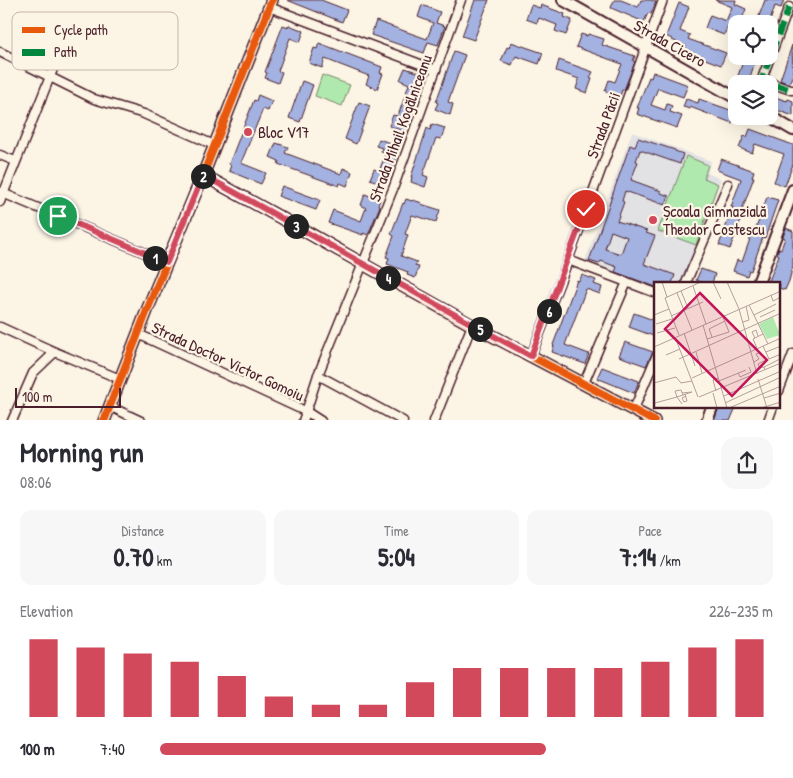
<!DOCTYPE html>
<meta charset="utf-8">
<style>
body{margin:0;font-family:"Patrick Hand",sans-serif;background:#f7f7f7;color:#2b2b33;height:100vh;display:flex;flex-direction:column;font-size:19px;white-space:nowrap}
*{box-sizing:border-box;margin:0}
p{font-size:16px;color:#7c7c81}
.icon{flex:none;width:28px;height:28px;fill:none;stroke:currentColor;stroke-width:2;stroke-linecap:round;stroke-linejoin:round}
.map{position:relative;height:420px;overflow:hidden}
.details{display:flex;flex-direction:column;background:#fff;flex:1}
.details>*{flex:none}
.tools{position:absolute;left:728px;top:15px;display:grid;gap:10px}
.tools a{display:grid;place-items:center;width:50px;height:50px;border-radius:10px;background:#fff;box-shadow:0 5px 20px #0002;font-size:25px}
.scale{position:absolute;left:15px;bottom:12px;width:106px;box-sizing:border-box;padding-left:5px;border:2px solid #4a1f2b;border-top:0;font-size:14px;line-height:18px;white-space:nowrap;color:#4a1f2b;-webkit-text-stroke:4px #fcf5e5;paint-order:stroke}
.pin{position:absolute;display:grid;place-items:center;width:42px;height:42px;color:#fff;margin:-21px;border:2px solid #fff;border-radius:50%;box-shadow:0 1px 5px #0007}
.km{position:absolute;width:25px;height:25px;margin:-12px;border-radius:50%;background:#222;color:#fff;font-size:14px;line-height:25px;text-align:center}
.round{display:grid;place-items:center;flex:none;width:52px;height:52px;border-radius:15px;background:#f7f7f7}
.headline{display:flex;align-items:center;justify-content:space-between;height:85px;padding:0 20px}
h1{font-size:28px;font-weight:800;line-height:38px}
.metrics{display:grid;grid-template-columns:repeat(3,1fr);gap:8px;height:85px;padding:5px 20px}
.metrics div{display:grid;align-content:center;border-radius:12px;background:#f7f7f7;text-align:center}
.metrics b{font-size:25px;font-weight:800}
.metrics small{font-size:14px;font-weight:400}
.metrics p{font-size:14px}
.chart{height:140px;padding:10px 20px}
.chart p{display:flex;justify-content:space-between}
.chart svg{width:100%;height:90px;margin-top:5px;stroke:#d1495b;stroke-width:6}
ul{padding:0 20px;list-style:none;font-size:16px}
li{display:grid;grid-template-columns:80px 60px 1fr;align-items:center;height:38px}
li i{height:12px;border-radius:6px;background:#d1495b}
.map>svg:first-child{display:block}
.built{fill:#e2e1e4}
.green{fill:#afe9ad;stroke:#7c846c}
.building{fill:#a4b2e2;stroke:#4a1f2b;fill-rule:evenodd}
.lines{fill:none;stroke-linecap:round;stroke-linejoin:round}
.street-casing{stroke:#4a1f2b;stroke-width:11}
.secondary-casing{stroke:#4a1f2b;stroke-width:14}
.street{stroke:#fcf5e5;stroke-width:8}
.secondary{stroke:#fcf5e5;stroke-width:10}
.quiet{stroke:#00873e;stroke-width:6;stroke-dasharray:12 6;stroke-linecap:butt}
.cycleway-casing{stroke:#fcf5e5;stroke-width:11}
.cycleway{stroke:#e8590c;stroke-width:8}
.route-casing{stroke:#fff;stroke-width:10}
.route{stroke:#d1495b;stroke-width:6}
.poi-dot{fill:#d1495b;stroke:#fcf5e5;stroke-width:2}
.labels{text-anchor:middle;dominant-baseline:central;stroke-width:4.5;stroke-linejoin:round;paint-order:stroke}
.street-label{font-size:16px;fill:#4a1f2b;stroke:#fcf5e5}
.poi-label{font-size:16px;fill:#4a1f2b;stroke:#fcf5e5;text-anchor:start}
.inset-road{fill:none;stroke:#b59f9b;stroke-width:1}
.view{fill:#c2185b;fill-opacity:0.15;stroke:#c2185b;stroke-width:2.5}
.inset-edge{fill:none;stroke:#4a1f2b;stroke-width:2.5}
.key{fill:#fcf5e5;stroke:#c7b5ad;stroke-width:1}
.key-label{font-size:14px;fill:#4a1f2b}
</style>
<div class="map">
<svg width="793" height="421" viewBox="0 0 793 421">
<rect width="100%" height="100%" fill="#fcf5e5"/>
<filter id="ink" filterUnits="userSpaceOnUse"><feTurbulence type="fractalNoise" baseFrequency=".02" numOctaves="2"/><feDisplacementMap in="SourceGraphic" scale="10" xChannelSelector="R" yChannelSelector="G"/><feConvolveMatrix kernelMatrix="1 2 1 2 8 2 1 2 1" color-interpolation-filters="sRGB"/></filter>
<g filter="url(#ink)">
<path class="built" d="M632,132L711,161L707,173L721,179L683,283H656L655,287L585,261Z"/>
<g class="green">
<path d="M322,75L350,85L342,106L315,96Z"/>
<path d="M686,156L708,165L704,178L718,184L696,245L658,231Z"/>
</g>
<g class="building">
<path d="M287,0H321L347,10L342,22Z"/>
<path d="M475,0H489L474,40L462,36Z"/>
<path d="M614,0H621L638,7L641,0H651L656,2L651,14L648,13L644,22L611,8Z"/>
<path d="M715,0H736L735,4L746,9L740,24H736V26L729,23L724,35L705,28L710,15L726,21L732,7Z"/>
<path d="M765,0H784L781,8L775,6L769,24H756Z"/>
<path d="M679,3L689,7L680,31L690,35L688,39L726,53L721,65L684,51L686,46L672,40V39L666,36Z"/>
<path d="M422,5L440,12L436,23L445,26L438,45L428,42L424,53L371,35L376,21L427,39L433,23L418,17Z"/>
<path d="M531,5L540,8L541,5L565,14L564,17L572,20L566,35L555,31L557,25L539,18L537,23L526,19Z"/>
<path d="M283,25L288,27L289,25L304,31L300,42L290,38L278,71L282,72L278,83L265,78L267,73L265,72Z"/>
<path d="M581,34L587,36L588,34L604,39L602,45L635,56L633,61L635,62L624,90H622L620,96L605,91L609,80L615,82L622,64L576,47Z"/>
<path d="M511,42L543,53L539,64L516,56L512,65L501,61L507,47L509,48Z"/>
<path d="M319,43L382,67L380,73L383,74L377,89L366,84L369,76L325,59L322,68L309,63L314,48L317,49Z"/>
<path d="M792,45L793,74L789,84L780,80Z"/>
<path d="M454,51L465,55L448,102L453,104L450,115L435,109L438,103L436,102Z"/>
<path d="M745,56H757L750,77L754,79L752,84H735Z"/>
<path d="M559,60L593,72L590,78L592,79L587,93L576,89L579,79L556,71Z"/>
<path d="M405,68L420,73L419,76L424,78L407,127L405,126L403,131L389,126L393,115L398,116L409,84L400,80Z"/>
<path d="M653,72L688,85L683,97L658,88L651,105L665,110L667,104L672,106L670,112L682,116L677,128L637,114L639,108H637L649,77L651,78Z"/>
<path d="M302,81L313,85L300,122L289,118Z"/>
<path d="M258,95L272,101L268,111L263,109L241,163L266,173L261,184L229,171L231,165L229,164L254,100L256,101Z"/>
<path d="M769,95L787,101L788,99L793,101V116L769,107Z"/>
<path d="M686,99L698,103L699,99L736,112L732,123L690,107V109L683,107Z"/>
<path d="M359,102L370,106L356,144L345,139Z"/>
<path d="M432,124L445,128L441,139L436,138L423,175L428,177L425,187L411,182L412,177H411L427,128L430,130Z"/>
<path d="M750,129L793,145V164L785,186L774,182L784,154L755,144L752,153L739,148L744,136L747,137Z"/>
<path d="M638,138L675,150V151L683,154L680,164L640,150L636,161L638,162L631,180L661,191V193L669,196L665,205L625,191L622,201L624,202L617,221L647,231L646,233L655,236L644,264L675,275L672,283H656V287L615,272L617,267L601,261L599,264L589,261L630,145L635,147ZM611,231L627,237L621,254L605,249Z"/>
<path d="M379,139L398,146L396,150L399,151L388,180H386L384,185L370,179L374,169L379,171L386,153L381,151L382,148L376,146Z"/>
<path d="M276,143L288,147L285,153L341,174L343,168L352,172L347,186L340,183L339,186L278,164L279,161L270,157Z"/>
<path d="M721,159L754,171L752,177H754L742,210L744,211L730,249L719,245L733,207H731L741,179L717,170Z"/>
<path d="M282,186L320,200L316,210L278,196Z"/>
<path d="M365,194L380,200L378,205L380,206L368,235L363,233V235L328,223L333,210L361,221L366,208L361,205Z"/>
<path d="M767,197L778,200L765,238L763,237L751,271L749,270L747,276L733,271L737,260L742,262L752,233L754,234Z"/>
<path d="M406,199L412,201L413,200L422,203L421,204L440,210L436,222L412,215L405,234L408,235L401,256L417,262L415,266L419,267L415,278L407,275L408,272L387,264L389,258L386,257L394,236L391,234L403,203L404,204Z"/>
<path d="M786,228L793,231V266L789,281L785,290L779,288L780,285L779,283L769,281L779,255L777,254L779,248L781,249L785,238L783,237Z"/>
<path d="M701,269L715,274L712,283H704L696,280Z"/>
<path d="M582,275L596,280L594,284L602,287L600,294L586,289L565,345L589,354L585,364L552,352L554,346L553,345L577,280L579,281Z"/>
<path d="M634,313L656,321V337L629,327Z"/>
<path d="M625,342L653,352L646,366L619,356Z"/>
<path d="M602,367L639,381L634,393L597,378Z"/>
<path d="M719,407H736L730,421H714Z"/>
</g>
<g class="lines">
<g class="street-casing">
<g id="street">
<path d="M269,7L436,70"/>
<path d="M789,7L763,76L773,84L791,90H793"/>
<path d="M0,52L94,99L144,114L214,145"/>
<path d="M0,155L15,161"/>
<path d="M0,192L167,262"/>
<path d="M0,202L65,39"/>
<path d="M568,260L656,293"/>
<path d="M686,283L728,184"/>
<path d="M0,327L55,352L120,379"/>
<path d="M138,334L307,412L321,421"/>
<path d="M531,356L563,274L663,0"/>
<path d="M318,375L403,421"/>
<path d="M584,383L627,282"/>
<path d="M779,391L793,354"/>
<path d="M109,406L141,421"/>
<path d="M634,409L656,357"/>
<path d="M12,421L33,373L55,352"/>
<path d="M303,421L318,375L393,189L461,0"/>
<path d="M434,421L472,325"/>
<path d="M768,421L773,407"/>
</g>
</g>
<g class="secondary-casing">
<g id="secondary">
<path d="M563,0L736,98"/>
<path d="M769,116L793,130"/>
<path d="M203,175L312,235L363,264L472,325L654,421"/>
<path d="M758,283L793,190"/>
<path d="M104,421L148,308L203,175L272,0"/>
<path d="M707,421L712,407"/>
</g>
</g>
<use href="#street" class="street"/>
<use href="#secondary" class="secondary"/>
<path class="quiet" d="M789,7L763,76L773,84L791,90H793"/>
<g class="cycleway-casing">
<g id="cycleway">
<path d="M203,175L312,235L363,264L472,325L654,421"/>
<path d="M104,421L148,308L203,175L272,0"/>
</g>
</g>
<use href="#cycleway" class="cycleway"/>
</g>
</g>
<g class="lines" filter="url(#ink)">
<g class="route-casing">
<path id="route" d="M58,216L167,262L203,175C313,235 421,297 531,356L586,209"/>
</g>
<use href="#route" class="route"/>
</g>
<g class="poi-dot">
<circle cx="248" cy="132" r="5"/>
<circle cx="653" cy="220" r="5"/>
</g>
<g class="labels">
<g class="street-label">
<text transform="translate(670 43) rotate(29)">Strada Cicero</text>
<text transform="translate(603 125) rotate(-70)">Strada Păcii</text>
<text transform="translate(400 128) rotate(-70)">Strada Mihail Kogălniceanu</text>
<text transform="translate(228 361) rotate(25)">Strada Doctor Victor Gomoiu</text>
</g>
<g class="poi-label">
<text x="258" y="132">Bloc V17</text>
<text x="663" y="211">Școala Gimnazială<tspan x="663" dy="18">Theodor Costescu</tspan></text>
</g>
</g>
<g transform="translate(654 282)">
<rect width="126" height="126" fill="#fcf5e5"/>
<path d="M119,35L126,53L113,57L105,42Z" fill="#afe9ad"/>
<path class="inset-road" d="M8,0L13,15M59,0L67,17M73,0L85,27L103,92M39,4L52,42M27,9L34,26M23,11L38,48M117,13L119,19L127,15M95,23L114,62M15,27L11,16L47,0M0,33L15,27L25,53M100,33L122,22M17,34L49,20M69,35L75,50M106,35L121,28M89,40L95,38L92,24M2,42L18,37M49,43L73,126M3,51L21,46M30,51L41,84M21,55L44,115M58,55L55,47L71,39M101,56L98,50L102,48L104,54M53,57L75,50M109,64L115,77L127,72M0,65L127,9M42,70L48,91M112,70L127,64M12,73L26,67M25,77L127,31M100,80L105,77L102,72L105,71L99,57L109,52M110,85L106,86L104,82L112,78M111,88L110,85L126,77M84,91L86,95L97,90L95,85M38,96L127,56M104,97L113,126M65,99L92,88M0,101L22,95L27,101L38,99M62,109L59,98L64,96M28,111L38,110L23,115L21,109L27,108L29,113M59,111L63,126M31,112L33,119L30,120L28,116L32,114M70,114L127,89M45,115L127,81M110,116L127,111M1,121L23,115L28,122M71,121L127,95M75,126L127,104M107,126L127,120"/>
<path class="view" d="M46,11L113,78L78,114L11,47Z"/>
<rect width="126" height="126" class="inset-edge"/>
</g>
<rect x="12" y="12" width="166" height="58" rx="8" class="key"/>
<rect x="22" y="27" width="23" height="6" fill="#e8590c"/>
<rect x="22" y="49" width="23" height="7" fill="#00873e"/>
<g class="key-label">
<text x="54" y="35">Cycle path</text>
<text x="54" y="57">Path</text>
</g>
</svg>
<div class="tools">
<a><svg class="icon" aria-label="locate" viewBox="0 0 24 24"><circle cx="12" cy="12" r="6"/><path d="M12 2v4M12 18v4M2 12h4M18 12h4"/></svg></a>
<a><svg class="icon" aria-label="layers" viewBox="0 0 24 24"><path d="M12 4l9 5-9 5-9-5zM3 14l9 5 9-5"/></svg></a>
</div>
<div class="scale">100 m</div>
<div class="pin" style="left:58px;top:216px;background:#1e9e55"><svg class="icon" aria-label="arrive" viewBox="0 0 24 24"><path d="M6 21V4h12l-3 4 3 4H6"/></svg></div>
<div class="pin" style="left:586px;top:209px;background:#d93025"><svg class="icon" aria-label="check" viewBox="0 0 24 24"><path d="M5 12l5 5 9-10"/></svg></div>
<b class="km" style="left:155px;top:258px">1</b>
<b class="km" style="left:203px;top:176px">2</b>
<b class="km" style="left:296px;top:226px">3</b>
<b class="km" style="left:388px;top:278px">4</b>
<b class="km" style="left:480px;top:329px">5</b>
<b class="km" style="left:549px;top:311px">6</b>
</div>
<section class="details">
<div class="headline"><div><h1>Morning run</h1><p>08:06</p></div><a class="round"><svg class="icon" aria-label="share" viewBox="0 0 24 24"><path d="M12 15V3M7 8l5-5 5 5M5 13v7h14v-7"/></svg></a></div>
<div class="metrics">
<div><p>Distance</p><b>0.70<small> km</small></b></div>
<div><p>Time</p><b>5:04</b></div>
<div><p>Pace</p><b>7:14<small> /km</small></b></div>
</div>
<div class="chart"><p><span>Elevation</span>226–235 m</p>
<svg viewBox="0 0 160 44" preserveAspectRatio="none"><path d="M5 44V6M15 44V10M25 44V13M35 44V17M45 44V24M55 44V34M65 44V38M75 44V38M85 44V27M95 44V20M105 44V20M115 44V20M125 44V20M135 44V17M145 44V10M155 44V6"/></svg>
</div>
<ul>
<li><b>100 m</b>7:40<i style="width:63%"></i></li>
</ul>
</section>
